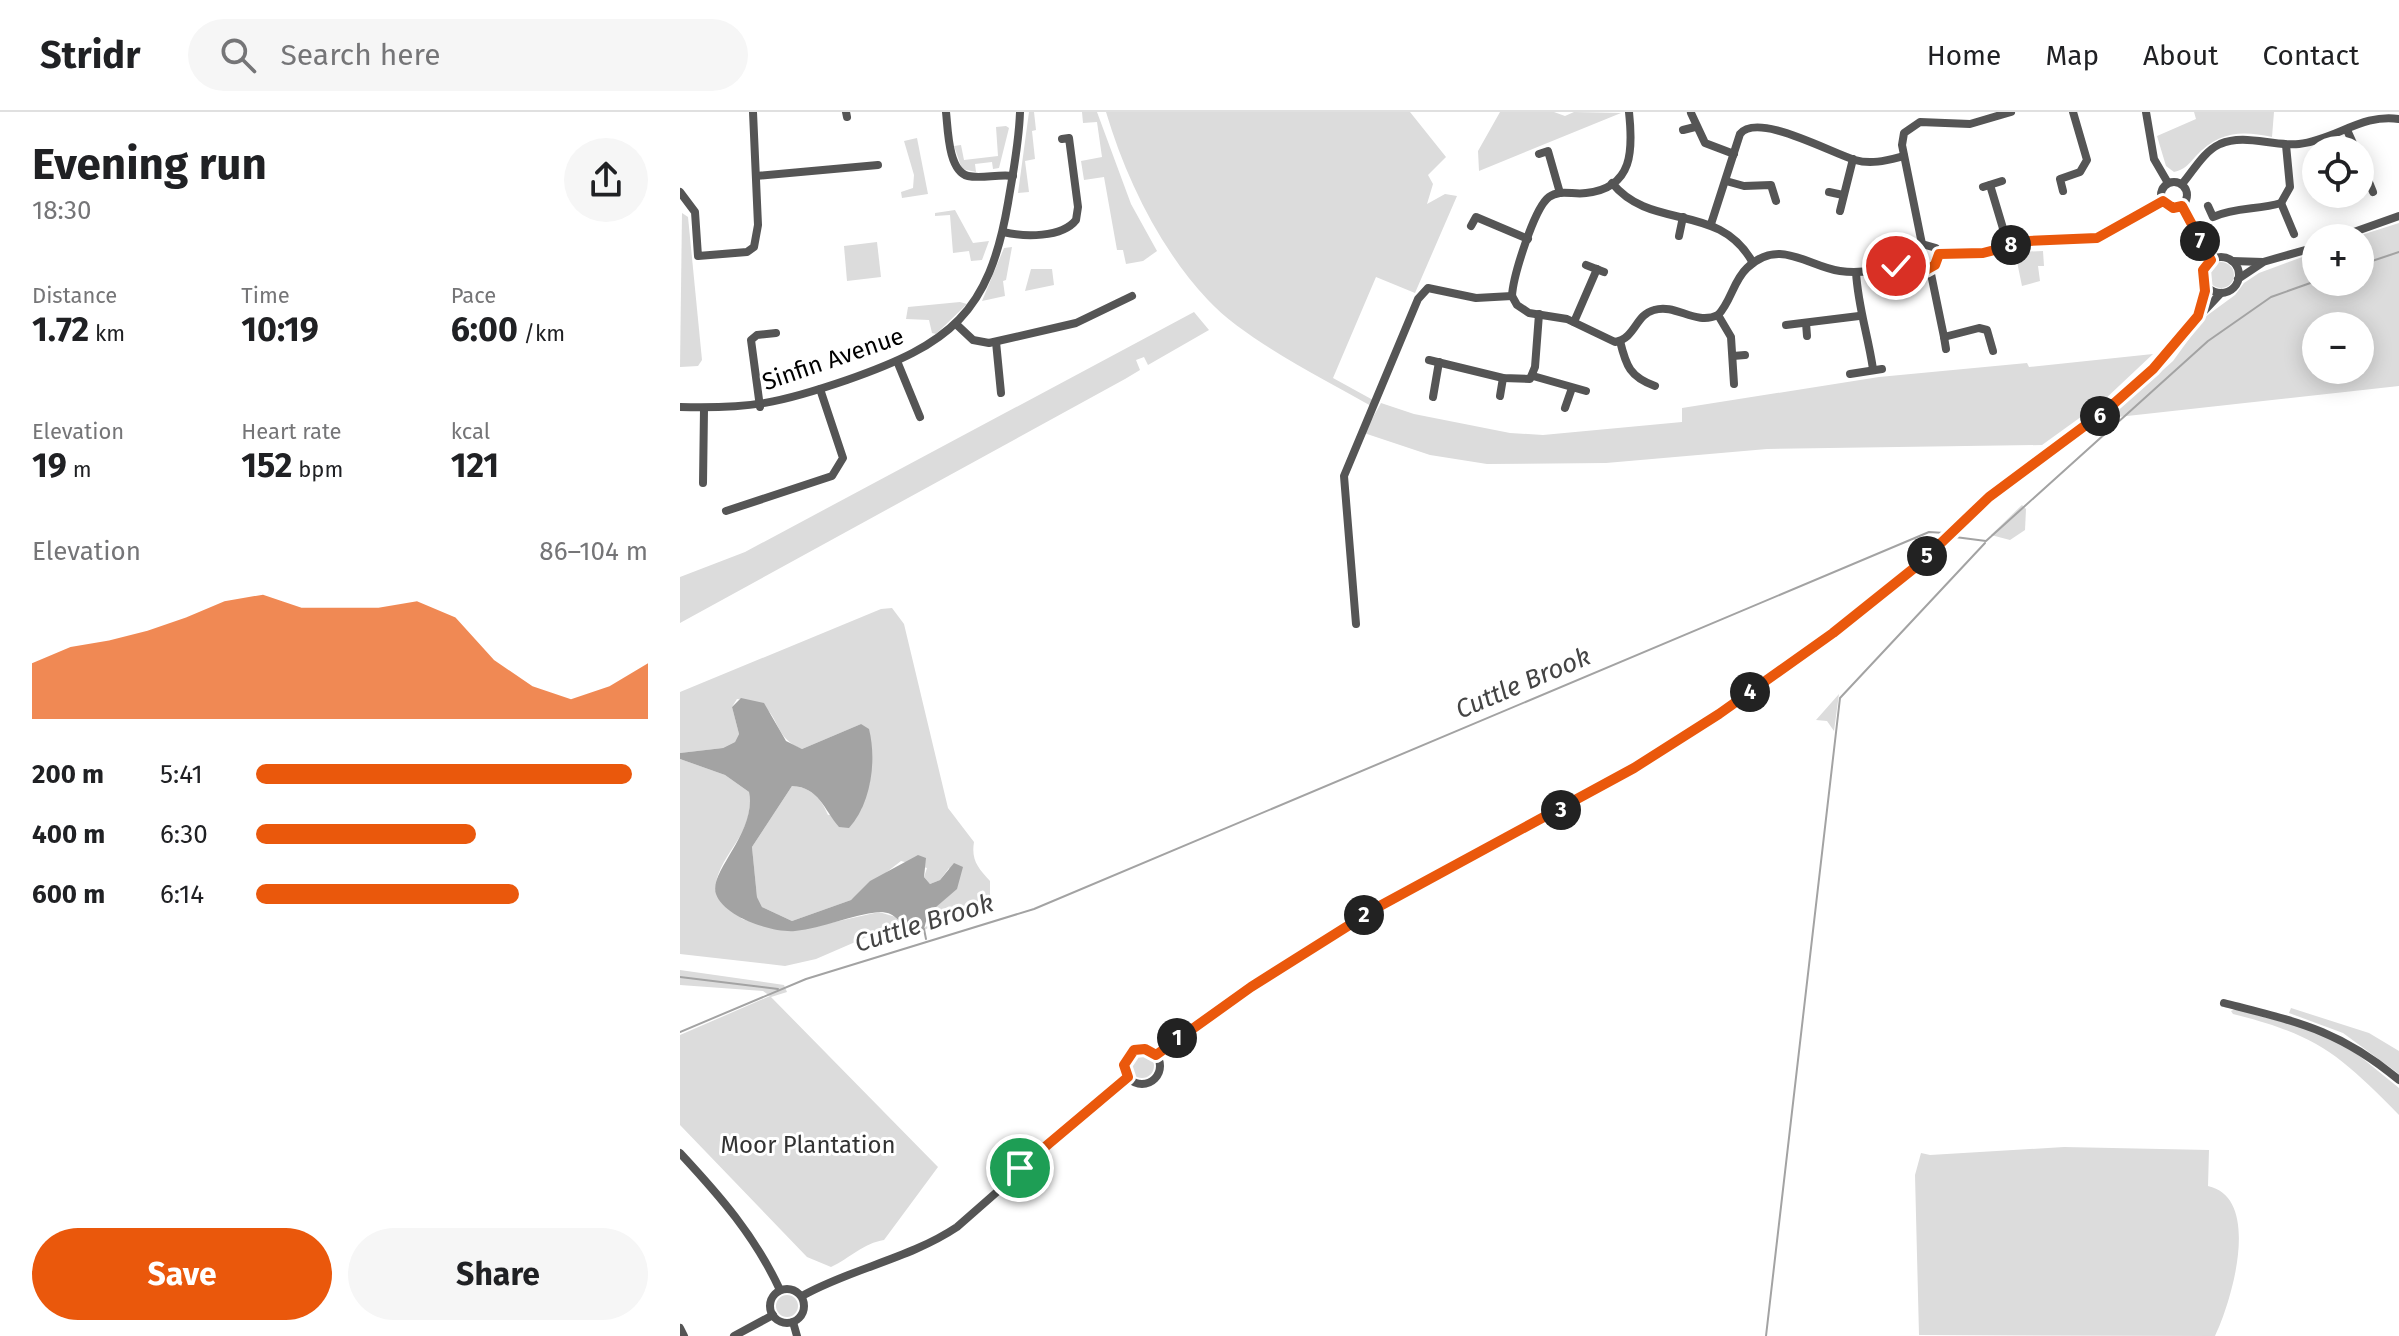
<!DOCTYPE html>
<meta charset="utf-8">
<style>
body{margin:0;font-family:"Fira Sans",sans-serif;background:#f6f6f6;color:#202124;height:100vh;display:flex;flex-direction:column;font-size:30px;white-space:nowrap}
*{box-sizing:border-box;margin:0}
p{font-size:26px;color:#757577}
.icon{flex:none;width:44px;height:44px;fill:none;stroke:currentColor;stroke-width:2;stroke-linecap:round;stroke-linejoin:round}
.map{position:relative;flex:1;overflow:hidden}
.side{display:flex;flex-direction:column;background:#fff;width:680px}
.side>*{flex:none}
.fabs{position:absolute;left:1622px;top:24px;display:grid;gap:16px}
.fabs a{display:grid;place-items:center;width:72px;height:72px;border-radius:50%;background:#fff;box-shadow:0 4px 20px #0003;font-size:40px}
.pin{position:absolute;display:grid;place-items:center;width:68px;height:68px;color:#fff;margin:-34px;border:4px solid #fff;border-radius:50%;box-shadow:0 2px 8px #0007}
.km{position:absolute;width:40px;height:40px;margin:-20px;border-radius:50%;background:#222;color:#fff;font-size:22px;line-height:40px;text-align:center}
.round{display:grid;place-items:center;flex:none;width:84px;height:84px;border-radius:42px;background:#f6f6f6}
.headline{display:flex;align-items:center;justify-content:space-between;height:136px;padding:0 32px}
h1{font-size:44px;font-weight:700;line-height:60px}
.metrics{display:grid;grid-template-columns:repeat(3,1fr);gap:12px;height:136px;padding:8px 32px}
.metrics div{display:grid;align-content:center}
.metrics b{font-size:34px;font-weight:700}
.metrics small{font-size:22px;font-weight:400}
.metrics p{font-size:22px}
.chart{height:224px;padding:16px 32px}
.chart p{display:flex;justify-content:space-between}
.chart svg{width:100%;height:144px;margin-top:8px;fill:#ea580c;opacity:.7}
.primary-button{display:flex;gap:16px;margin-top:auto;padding:16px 32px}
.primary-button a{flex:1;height:92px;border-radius:48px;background:#ea580c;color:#fff;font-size:32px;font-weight:700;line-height:92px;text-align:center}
.primary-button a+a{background:#f6f6f6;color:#202124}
ul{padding:0 32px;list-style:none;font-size:26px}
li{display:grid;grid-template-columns:128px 96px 1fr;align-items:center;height:60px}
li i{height:20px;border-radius:10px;background:#ea580c}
header{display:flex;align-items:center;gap:48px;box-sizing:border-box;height:112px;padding:0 40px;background:#fff;border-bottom:2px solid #e0e0e0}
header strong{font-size:38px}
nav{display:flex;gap:44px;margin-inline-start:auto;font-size:28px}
.search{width:560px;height:72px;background:#f6f6f6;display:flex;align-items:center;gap:20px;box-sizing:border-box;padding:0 28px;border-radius:44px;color:#757577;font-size:30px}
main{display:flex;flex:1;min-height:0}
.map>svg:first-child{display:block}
.green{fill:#dcdcdc;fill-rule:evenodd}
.water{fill:#a3a3a3}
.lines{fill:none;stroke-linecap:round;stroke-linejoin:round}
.stream{stroke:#a3a3a3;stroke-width:2}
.minor{stroke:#555;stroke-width:8}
.route-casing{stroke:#fff;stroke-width:16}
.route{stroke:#ea580c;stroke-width:10}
.labels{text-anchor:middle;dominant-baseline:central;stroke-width:6;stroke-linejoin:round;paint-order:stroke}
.street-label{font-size:24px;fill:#000;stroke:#fff}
.park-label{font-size:24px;fill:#333;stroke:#fff}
.water-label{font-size:26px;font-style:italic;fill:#444;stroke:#fff}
</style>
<header>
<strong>Stridr</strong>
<div class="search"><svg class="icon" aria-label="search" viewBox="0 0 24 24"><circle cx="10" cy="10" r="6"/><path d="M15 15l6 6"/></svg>Search here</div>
<nav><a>Home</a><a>Map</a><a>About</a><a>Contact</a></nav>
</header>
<main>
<section class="side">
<div class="headline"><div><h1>Evening run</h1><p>18:30</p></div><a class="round"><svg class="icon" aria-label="share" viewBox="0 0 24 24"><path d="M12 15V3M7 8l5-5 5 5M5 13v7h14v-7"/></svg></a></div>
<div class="metrics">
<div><p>Distance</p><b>1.72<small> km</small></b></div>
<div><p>Time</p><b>10:19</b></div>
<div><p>Pace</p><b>6:00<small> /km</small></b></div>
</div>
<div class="metrics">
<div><p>Elevation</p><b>19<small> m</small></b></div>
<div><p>Heart rate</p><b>152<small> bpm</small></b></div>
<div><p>kcal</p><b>121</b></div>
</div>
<div class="chart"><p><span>Elevation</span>86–104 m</p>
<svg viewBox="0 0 160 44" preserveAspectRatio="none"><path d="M0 44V27L10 22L20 20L30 17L40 13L50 8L60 6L70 10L80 10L90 10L100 8L110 13L120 26L130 34L140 38L150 34L160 27V44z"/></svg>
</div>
<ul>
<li><b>200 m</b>5:41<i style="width:96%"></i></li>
<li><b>400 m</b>6:30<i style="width:56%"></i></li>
<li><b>600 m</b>6:14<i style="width:67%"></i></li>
</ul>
<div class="primary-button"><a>Save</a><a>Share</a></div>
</section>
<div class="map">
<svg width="1719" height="1224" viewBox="0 0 1719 1224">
<rect width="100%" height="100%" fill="#fff"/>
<g class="green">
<path d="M349,0H354L356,18L352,19L355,47L345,49L349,80L338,81Z"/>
<path d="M402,0H417L451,92L477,139L463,149L446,152L443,138H437L424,65L404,68L401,49L422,45L417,10L403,11Z"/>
<path d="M426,0H730L766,45L748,63L753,72L747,92L765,82L777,84L735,181L696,165L653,266L693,288V295C644,267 565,228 528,188C480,137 446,67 426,0Z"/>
<path d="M820,0H874L885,4L894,0L941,1L799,59L798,39Z"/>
<path d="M1514,0H1594L1592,25C1560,18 1538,20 1515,45C1509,52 1504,58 1494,60L1486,54L1477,24L1516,7Z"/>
<path d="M326,14L329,16L319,56L313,57L312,50L295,52L296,60L282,57L274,34L281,33L284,48L318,44L316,15Z"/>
<path d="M237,26L248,82L222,86L221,80L233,76L234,63L224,29Z"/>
<path d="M275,98L293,131L309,129L302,148L291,149L289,139L273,141L270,103L255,104V101Z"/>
<path d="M2,101L8,105L22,248L18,254L0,255Z"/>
<path d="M1719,111V274L1429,306L1493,249L1525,205L1555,183L1564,171L1579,161L1636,140V170H1680V126H1672ZM1680,214V258H1636V214Z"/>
<path d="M197,130L201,165L167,169L164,134Z"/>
<path d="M332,135L326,168L323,169L325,184L302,189L324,136Z"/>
<path d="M1363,139L1364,154H1358L1360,169L1342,174L1335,140Z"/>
<circle cx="1541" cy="163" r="13"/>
<path d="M351,157H372L374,173L345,179Z"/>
<path d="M280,190L287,192L256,222L252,221L249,208L226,207L228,195Z"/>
<path d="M514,200L529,218L468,253L464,245L456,248L460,258L445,267L0,511V465L65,440Z"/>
<path d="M1473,242L1423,289L1362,333L1087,337L926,351L807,352L750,343L684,321L701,291L734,302L830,321L863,323L1002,310V296L1199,265L1347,251L1349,255Z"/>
<path d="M1342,393L1346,397L1345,418L1330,428L1311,423Z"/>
<path d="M212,496L224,512L268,696L294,730C291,748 298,756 310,769V787L266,805L238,822L224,823L211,818L196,821L136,847L105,854L0,842V647L45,663L69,680C76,723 37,742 35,778L62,807L80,812L141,813L199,800L219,806L233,822L247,814L248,802L277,776L269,756L260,768L250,772L244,765L247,756L221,749L171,788L112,809L82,795L77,785L72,735L112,674C131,675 141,686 148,703L181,698L190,669L181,612L122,637C85,622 108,592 57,587L52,595L59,622L55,630L43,636L0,641V580L201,497Z"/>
<path d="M1159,582L1154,619L1147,609L1136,608Z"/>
<path d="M0,858L104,873L107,880L91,885L258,1055L204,1128C184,1131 170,1146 151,1155L127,1145L0,1013V923L90,884L83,879L0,873Z"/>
<path d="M1611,896L1689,921L1719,939V962L1663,921L1609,901Z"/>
<path d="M1555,897L1642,921L1677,942L1719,976V1003C1659,942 1637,923 1553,902L1551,899Z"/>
<circle cx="462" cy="954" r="12"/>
<path d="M1384,1035L1529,1038L1528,1074C1583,1086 1551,1191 1535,1224L1239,1223L1235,1063L1241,1041L1250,1043Z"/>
<circle cx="107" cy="1194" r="11"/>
</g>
<path class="water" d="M61,586L84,591L106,629L122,637L181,612L189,617C197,649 191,692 169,716L159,715C144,698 139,675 112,674L72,735L77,785L82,795L112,809L171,788L190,769L238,743L246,746L244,765L250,772L260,768L274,751L283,755L277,777L248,802L244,817L233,822C222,814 216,799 199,800C171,803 143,816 115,819C92,821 44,805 36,782C28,760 77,721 69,680L45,663L0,647V641L43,636L55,630L59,622L52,595Z"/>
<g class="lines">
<g class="stream">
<path d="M1680,153L1719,140"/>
<path d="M1275,425L1306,429L1528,229L1591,185L1636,169"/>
<path d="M244,817L246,827"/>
<path d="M0,865L98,877"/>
<path d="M0,920L126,867L354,797L1249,420L1265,421"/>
<path d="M1086,1224L1160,586L1305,431"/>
</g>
<g class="minor">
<path d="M166,0L167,5"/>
<path d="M266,0C268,17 268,59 288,64C301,67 318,62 333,64"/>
<path d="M1466,0L1474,47L1488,71"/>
<path d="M1011,1L1025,31L1054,42"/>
<path d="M1003,18L1015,15"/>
<path d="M1667,18L1676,38"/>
<path d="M859,42L868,39L880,81"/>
<path d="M1680,48L1693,80"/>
<path d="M76,64L198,53"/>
<path d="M1046,69L1064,74L1091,73L1096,89"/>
<circle cx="1494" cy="83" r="13"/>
<path d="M932,71C972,120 1039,89 1073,151"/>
<path d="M1502,72C1514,58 1523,40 1540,32C1565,21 1593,35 1619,32C1655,28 1683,1 1719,7"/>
<path d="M1310,73L1328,133"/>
<path d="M1303,75L1322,69"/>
<path d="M1383,79L1380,67L1400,60L1407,48L1393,0"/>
<path d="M0,80L15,100L18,144L67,140L74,135L78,113L73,0"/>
<path d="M1149,80L1163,83"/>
<path d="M1601,91L1614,122"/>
<path d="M1502,94L1531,148"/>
<path d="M1528,94L1533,105C1556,95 1578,98 1601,91L1610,75L1606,33"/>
<path d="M1160,99L1173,47"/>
<path d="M1031,112L1060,22C1077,0 1147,39 1175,48C1192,53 1208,48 1224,44"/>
<path d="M791,114L796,105L848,127"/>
<path d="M323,120C344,125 382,126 396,108L398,95L389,26L382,27"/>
<path d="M999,124L1003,105"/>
<path d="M1657,126L1719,104"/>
<path d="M1242,132L1222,33L1224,21L1240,10L1290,12L1331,0"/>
<path d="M1259,142L1303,141L1349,129L1417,126L1483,89"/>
<circle cx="1541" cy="163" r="18"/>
<path d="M1234,149V138L1242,132L1256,136L1259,142"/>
<path d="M1234,149L1238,155L1250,157L1257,150L1259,142"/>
<path d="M1552,149L1583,150L1636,135"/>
<path d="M906,153L924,160"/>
<path d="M1250,157L1264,225L1299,216L1307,218L1313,239"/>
<path d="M1176,160C1178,195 1188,223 1193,257"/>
<path d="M1558,167L1582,151"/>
<path d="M832,184L837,193L849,201L887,207L935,230C956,226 955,203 974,198C996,191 1015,214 1038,203C1051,190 1053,169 1067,156C1099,125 1127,154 1160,159C1185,163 1210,155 1234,149"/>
<path d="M832,184C833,165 854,96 869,85C880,77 893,83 906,81C954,76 953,37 949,0"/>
<path d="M1520,200L1525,172"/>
<path d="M1038,203L1051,225L1054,272"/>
<path d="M894,210L917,157"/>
<path d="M1126,211L1127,224"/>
<path d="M276,212L293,228L309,231L396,211L452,184"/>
<path d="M1106,213L1179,204"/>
<path d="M1264,225L1266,237"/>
<path d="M940,229C946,254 950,265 975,274"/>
<path d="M316,230L321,281"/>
<path d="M1053,244L1065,243"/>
<path d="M749,248L823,266L850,267L855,255L859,202"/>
<path d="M217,249L240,305"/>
<path d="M1170,262L1202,257"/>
<path d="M853,264L906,279"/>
<path d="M820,284L823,266"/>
<path d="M753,285L759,250"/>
<path d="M0,295C71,297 100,291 167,268C270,232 309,202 328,91C333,61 339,31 340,0"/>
<path d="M80,295L71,228L77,223L96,221"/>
<path d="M885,296L892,276"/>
<path d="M23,371L24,297"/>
<path d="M46,399L152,364L163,346L140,277"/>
<path d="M676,512L664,364L738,187L748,176L796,186L832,184"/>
<path d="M1544,891C1618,910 1659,918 1719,968"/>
<circle cx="462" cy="954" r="18"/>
<path d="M476,943L571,875L657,819L954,656L1118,547L1238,453L1344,356L1447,281L1541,181"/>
<path d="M0,1041C40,1084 75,1124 100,1178"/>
<circle cx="107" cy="1194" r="17"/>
<path d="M122,1184C172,1156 229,1147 277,1115L448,965"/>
<path d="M113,1210L117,1224"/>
<path d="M0,1216L4,1224"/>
<path d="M54,1224L93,1203"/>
</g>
</g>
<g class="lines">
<g class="route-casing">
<path id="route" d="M340,1056L448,965L444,953L454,938L465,937L476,943L571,875L698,795L954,656L1039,602L1153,521L1238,453L1309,385L1430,295L1473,257L1518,204L1525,179L1523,158L1531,148L1502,94L1493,96L1483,89L1417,126L1349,129L1303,141L1259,142L1255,153L1246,158L1234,149L1216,154"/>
</g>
<use href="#route" class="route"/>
</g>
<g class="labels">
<g class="street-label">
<text transform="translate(153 247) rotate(-19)">Sinfin Avenue</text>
</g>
<g class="park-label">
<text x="128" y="1033">Moor Plantation</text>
</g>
<g class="water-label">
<text transform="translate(843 571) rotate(-23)">Cuttle Brook</text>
<text transform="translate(244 811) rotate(-17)">Cuttle Brook</text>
</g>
</g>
</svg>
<div class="fabs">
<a><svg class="icon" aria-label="locate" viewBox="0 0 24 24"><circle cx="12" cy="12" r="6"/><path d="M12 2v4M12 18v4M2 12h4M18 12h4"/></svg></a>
<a>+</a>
<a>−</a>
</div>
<div class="pin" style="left:340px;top:1056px;background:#1e9e55"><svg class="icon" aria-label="arrive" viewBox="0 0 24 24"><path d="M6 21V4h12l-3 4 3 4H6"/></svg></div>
<div class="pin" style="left:1216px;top:154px;background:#d93025"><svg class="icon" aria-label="check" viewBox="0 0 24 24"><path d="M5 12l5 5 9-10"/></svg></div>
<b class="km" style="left:497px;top:926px">1</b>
<b class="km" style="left:684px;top:803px">2</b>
<b class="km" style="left:881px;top:698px">3</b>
<b class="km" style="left:1070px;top:580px">4</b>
<b class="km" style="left:1247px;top:444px">5</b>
<b class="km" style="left:1420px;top:304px">6</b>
<b class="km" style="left:1520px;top:129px">7</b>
<b class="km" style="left:1331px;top:133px">8</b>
</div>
</main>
